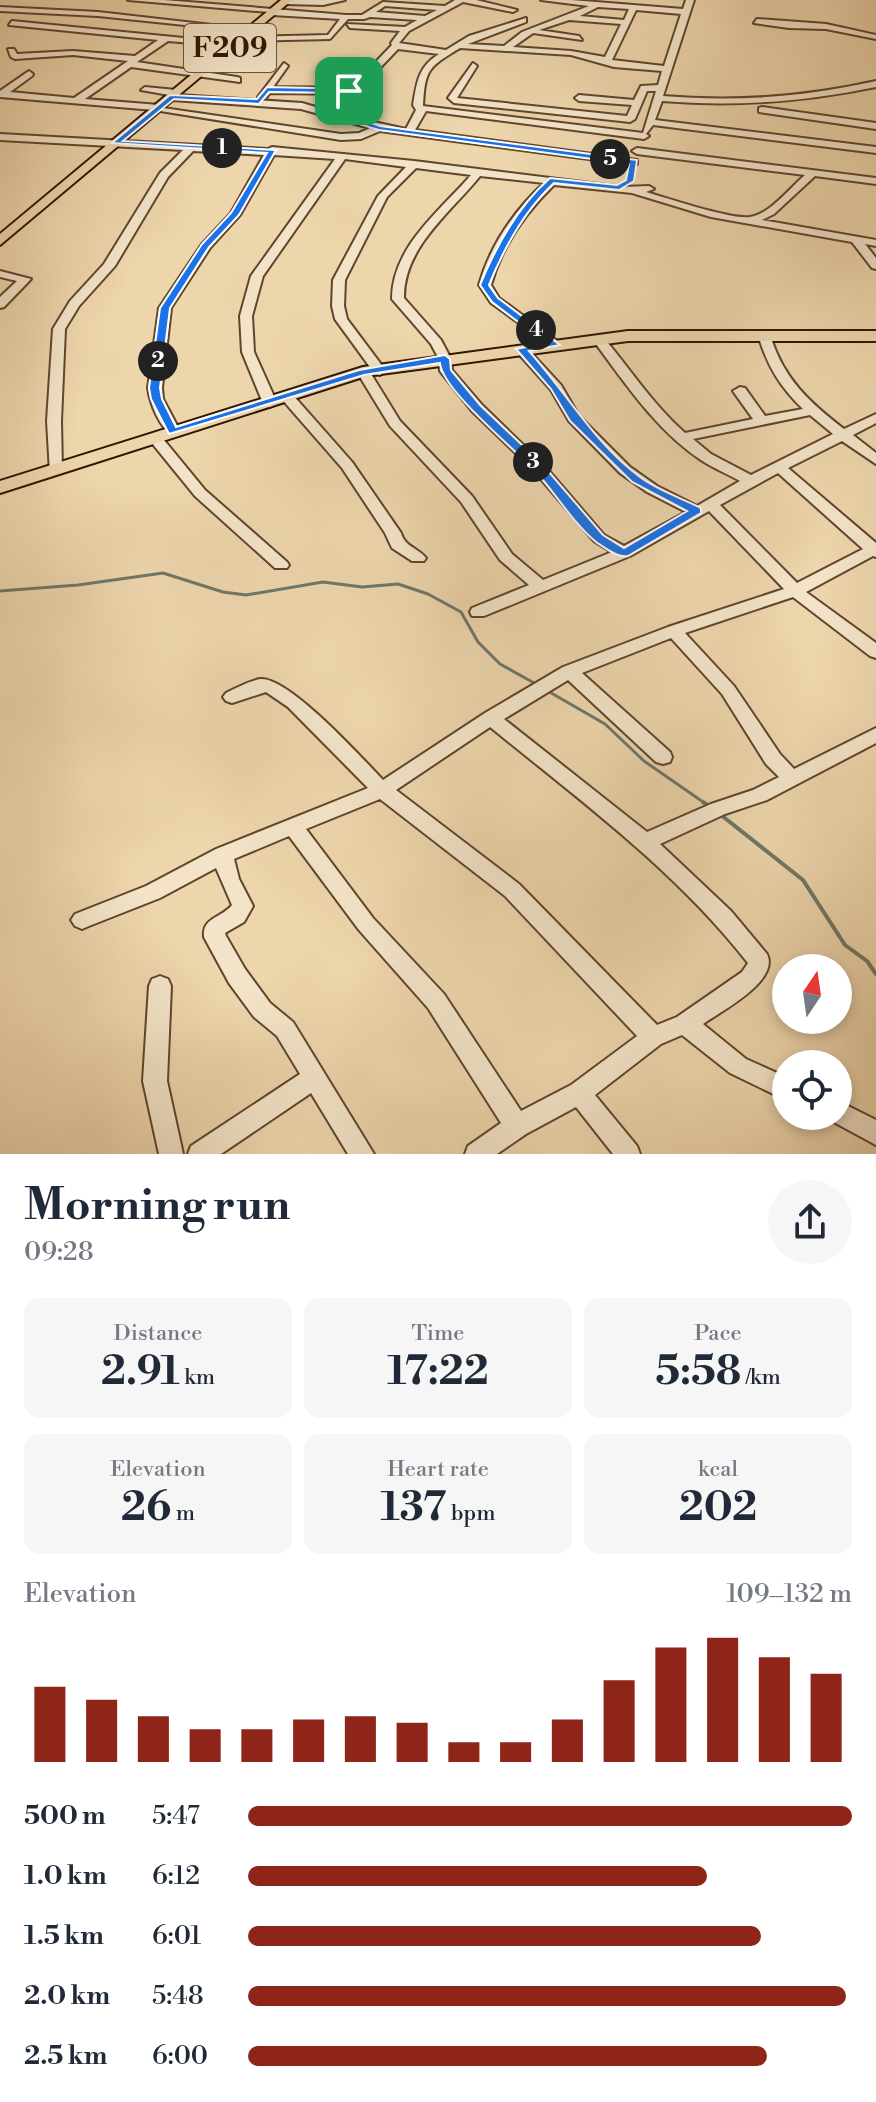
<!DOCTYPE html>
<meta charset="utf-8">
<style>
body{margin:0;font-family:"Libre Bodoni",serif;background:#f6f6f7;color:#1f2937;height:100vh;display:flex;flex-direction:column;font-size:30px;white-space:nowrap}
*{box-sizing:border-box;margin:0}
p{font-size:26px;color:#747a83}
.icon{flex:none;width:44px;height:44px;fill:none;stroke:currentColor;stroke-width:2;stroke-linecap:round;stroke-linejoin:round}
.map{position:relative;height:1154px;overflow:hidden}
.details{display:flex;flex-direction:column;background:#fff;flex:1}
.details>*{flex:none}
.needle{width:52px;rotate:13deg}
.buttons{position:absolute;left:772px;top:954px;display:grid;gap:16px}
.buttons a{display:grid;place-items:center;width:80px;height:80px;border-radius:50%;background:#fff;box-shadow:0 4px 12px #0003;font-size:40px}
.pin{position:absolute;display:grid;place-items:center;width:68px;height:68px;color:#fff;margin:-34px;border-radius:16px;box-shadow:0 4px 12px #0006}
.km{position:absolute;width:40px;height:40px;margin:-20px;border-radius:50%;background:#222;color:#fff;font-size:22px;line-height:40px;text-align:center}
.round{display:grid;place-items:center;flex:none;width:84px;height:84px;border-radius:42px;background:#f6f6f7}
.head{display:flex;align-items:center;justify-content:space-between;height:136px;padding:0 24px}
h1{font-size:44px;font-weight:700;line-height:60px}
.figures{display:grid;grid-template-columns:repeat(3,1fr);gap:12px;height:136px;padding:8px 24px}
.figures div{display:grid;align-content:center;border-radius:16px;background:#f6f6f7;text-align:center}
.figures b{font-size:40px;font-weight:700}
.figures small{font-size:22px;font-weight:400}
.figures p{font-size:22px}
.chart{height:224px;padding:16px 24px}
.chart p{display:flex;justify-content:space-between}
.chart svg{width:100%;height:144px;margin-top:8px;stroke:#8f2418;stroke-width:6}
ul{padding:0 24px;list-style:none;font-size:26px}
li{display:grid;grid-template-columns:128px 96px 1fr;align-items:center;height:60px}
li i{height:20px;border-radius:10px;background:#8f2418}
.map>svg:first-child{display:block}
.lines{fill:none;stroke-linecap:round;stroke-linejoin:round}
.stream-far1{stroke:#6f7768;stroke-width:3}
.stream{stroke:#6f7768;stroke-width:4}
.minor-casing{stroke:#60452d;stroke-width:4}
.major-casing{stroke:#311503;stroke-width:4}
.minor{fill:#f3e4c9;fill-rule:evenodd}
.major{fill:#edd5ac;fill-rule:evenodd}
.route{fill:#1a73e8;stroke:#fff;stroke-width:2;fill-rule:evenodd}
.labels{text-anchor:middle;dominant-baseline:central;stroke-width:7;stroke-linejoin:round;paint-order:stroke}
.shield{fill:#f3e4c9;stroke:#6b533e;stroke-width:2}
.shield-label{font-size:28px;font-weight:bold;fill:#311503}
</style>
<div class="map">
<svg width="876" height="1154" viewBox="0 0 876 1154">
<rect width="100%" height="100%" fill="#edd5ac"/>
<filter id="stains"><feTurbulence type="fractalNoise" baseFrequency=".0025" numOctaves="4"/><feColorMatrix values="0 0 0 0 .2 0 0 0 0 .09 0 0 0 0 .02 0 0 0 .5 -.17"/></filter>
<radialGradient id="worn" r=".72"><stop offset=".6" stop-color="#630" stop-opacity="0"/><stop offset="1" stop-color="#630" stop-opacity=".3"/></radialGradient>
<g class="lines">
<g class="stream-far1">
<path d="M0,591L78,585L163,573L223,592L246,595L323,582L362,587L398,584L428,594L461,612L478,642L500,664L536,684"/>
<path d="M546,690L605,724L644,761L706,804"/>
</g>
<g class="stream">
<path d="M703,802L709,806"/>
<path d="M721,815L803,880L845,945L867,961L876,974"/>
</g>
<g class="minor-casing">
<g id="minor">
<path d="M128,0H164L346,15H362L383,2L445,6L455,0H476L517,10L513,12L463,2L409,31L399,43L446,50L469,36L526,18V22L468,44L504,46L522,32L589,6L541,0H571L683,9L686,0H694L663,96C736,102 805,97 876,81V87C804,102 735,107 662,101L655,120L876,147V153L653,125L646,134L649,136L644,139L426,111L415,130L637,160V164L634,165L380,131L361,139L341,140L154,110L0,97V91L29,71L33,74L32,76L10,92L74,98L128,61L73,55L15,59L11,57L8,49H14L17,54L73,51L135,56L158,40L9,25L12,21L234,43L237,47L168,41L137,62L237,77L240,78V82L131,67L85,99L159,105L163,108L341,134L359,133L370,128L301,109L172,100L168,97L169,95L141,90L145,87L176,90L179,91V95L302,103L346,116L357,94L270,93L265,99L258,97L284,63L288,66L273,87L360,88L368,72L330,70L326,67L330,64L371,67L392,45L391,43L400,31L350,28L347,24L405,27L417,20L370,17L364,19H348L330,39L241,41L238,37L328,35L340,19L272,15L269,12ZM385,6L437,10L425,16L376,12ZM598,7L629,9L624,20L580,16ZM636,10L681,14L664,66L612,60ZM569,20L621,24L605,57L571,51L513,47L533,33L582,40L579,36L539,30ZM460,48L571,55L614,67L662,71L658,85L641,86L634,100L579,95L575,98L579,101L632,105L627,116L457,98L477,66L473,63L448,98L454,103L630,122L635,119L647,91H656L643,133L423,106C425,68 429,67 460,48ZM398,49L439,54C418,67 417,82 413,105L416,110L406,129L355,118L377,71Z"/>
<path d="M284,0H345L323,5L285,4L281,2Z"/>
<path d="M0,7L98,12L256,30L252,32L98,16L0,11Z"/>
<path d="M757,19L826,24L876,35V39L826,29L789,28L754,23Z"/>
<path d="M762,107L876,123V129L759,112V108Z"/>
<path d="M0,134L268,149L272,147L414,161L623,187L649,186L654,189L646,192C667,198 732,220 750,217C770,214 790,188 805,175L637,154L632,151L637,148L876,178V184L815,176L774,214L762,220L876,240V246L865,244L876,258V269L872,268L852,242L711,217L632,193L554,185C525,213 502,245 491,285L499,298L559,342L561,345L555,349L491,303L479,285C490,246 514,211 544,183L480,176C451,212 403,248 404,298L441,340L451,359L452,370L482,405L544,465L604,535L624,546L686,512L647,492L620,473L569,421L551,390L517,352V346H525L561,385L579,416L630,467L657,486L697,506L740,481C728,474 713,468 701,460C656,430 625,383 593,340L595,337H603C631,370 653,405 685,433L753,419L733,391L740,387L745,388L765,416L803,409C781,388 768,367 759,338L765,334L771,338C784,379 810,403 844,429L876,414V423L853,435L876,453V464L842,441L788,468L876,543V557L873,556L806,592L876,643V658L870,656L793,597L685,633L734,686L780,754L794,769L876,728V743L767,800L725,814L660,844L731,911L767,954C780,981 721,1011 703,1024L746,1059L786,1077V1100L730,1073L682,1035L661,1044L595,1095L637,1146L640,1154H613L576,1107L526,1134L497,1154H465L468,1146L501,1123L428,1008L359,930L289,836L234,859L239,879L253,906L244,922L225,933L226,936L245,969L270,1003L293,1022L374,1154H348L311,1093L221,1154H188L191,1146L300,1074L277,1036L254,1017L229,983L204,937C202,917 222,918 232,905L216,868L160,898L89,926L82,929L75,926L71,920L75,914L146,886L216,849L368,788L288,707L266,692L232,703L226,701L223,697L226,693C236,688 249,681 260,679C288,676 362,758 383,780L485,713L563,667L668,627L784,589L709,511L630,556L484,616H472L470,612L472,608L529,585L500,560L461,502L390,426L357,372L358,369H368L400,421L472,496L512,554L543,580L612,552L594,541L534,471L472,411L440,371L439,359L431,344L392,299C392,247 440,211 471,175L416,168L387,197L345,280L344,306L347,319L386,371L380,375L375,374L335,319L332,306L333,280L378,196L406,167L345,159L263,276L252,316L254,352L277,403L270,407L263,403L242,352L240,316L251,276L335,159L274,155L240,215L210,248L171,308L162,388L163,399L180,431L173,435C160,429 150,403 148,388L159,308L202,244L231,213L264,155L193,151L168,177L115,266L79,306L65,329L61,421L62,470L55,474L50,473L47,421L53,329L70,301L104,264L160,173L183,150L0,140ZM810,415L833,434L751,475L711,454L693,439ZM778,473L863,549L797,583L720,505ZM671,638L722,694L766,764L779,777L753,790L711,804L647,832L504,719L568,680L656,762L663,764L670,762L672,757L670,752L582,673ZM490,727C581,801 676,871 748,963L742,972L677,1017L657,1025L519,884L396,790ZM380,799L505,896L637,1036L571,1085L521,1111L444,994L373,918L306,829Z"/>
<path d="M0,271L31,279L4,307L0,308V297L17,281L0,277Z"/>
<path d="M287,393L292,394L352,462L401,533C405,547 417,547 426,558L424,561H412L392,548L385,533L342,468L280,397Z"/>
<path d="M154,433L159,434L205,490L287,562L289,565L287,568H275L195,496L147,437Z"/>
<path d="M160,976L168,979L171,986L167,1081L183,1154H159L143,1081L149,986L152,979Z"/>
<path d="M838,1101L876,1120V1145L830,1120L828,1116H838Z"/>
</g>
</g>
<g class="major-casing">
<g id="major">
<path d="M281,0H292L0,245V234Z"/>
<path d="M628,331H876V341H628L366,376L0,493V481L363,367Z"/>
</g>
</g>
<use href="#minor" class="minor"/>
<use href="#major" class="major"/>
</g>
<path class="route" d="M267,87L363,89L367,91L354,118L380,126L637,160L634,181L619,190L554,183C525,210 504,248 489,285L498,298L560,345L529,351C566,392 594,443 640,477C657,490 681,498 701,508V513L628,556C618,558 605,548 596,542C573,523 556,494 536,472C515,449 442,390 440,363L364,375L169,434L151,399L149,388L160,308L202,244L231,213L267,153L112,143L170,95L257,99ZM269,92L359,93L346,120L379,130L629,164L626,180L617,185L550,178C518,206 496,246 480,285L492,302L546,343L516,349L551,389L570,421L632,482L687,511L624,548L603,535L543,465L480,405L451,370L450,359L445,355L359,370L176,427L162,399L160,388L170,308L209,247L239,215L276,150L123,141L174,99L259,104Z"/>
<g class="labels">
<rect class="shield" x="184" y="24" width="92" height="48" rx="6"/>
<g class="shield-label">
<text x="230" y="48">F209</text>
</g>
</g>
<rect width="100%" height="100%" filter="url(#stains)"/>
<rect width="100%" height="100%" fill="url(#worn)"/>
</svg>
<div class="buttons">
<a><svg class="needle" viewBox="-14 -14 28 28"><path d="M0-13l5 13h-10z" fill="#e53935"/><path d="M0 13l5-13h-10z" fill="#747a83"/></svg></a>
<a><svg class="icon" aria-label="locate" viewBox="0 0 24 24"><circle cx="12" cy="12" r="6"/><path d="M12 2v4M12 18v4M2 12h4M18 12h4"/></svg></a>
</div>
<div class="pin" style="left:349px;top:91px;background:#1e9e55"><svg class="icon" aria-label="arrive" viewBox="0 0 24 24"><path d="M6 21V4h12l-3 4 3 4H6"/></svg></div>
<b class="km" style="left:222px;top:148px">1</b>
<b class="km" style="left:158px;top:361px">2</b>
<b class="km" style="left:533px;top:462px">3</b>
<b class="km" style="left:536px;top:330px">4</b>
<b class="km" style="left:610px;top:159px">5</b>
</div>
<section class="details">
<div class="head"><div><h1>Morning run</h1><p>09:28</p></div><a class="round"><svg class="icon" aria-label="share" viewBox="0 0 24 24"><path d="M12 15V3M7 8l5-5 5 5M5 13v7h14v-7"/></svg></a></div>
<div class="figures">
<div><p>Distance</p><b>2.91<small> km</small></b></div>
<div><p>Time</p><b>17:22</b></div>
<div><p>Pace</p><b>5:58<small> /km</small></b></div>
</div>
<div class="figures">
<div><p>Elevation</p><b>26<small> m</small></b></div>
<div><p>Heart rate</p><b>137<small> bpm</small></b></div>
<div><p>kcal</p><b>202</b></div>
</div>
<div class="chart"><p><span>Elevation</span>109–132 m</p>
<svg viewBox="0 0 160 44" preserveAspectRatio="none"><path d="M5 44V21M15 44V25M25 44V30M35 44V34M45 44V34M55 44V31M65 44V30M75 44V32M85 44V38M95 44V38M105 44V31M115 44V19M125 44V9M135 44V6M145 44V12M155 44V17"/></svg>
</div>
<ul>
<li><b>500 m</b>5:47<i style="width:100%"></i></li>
<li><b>1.0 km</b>6:12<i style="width:76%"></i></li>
<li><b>1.5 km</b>6:01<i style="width:85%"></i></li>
<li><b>2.0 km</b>5:48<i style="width:99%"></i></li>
<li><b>2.5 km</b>6:00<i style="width:86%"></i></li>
</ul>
</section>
